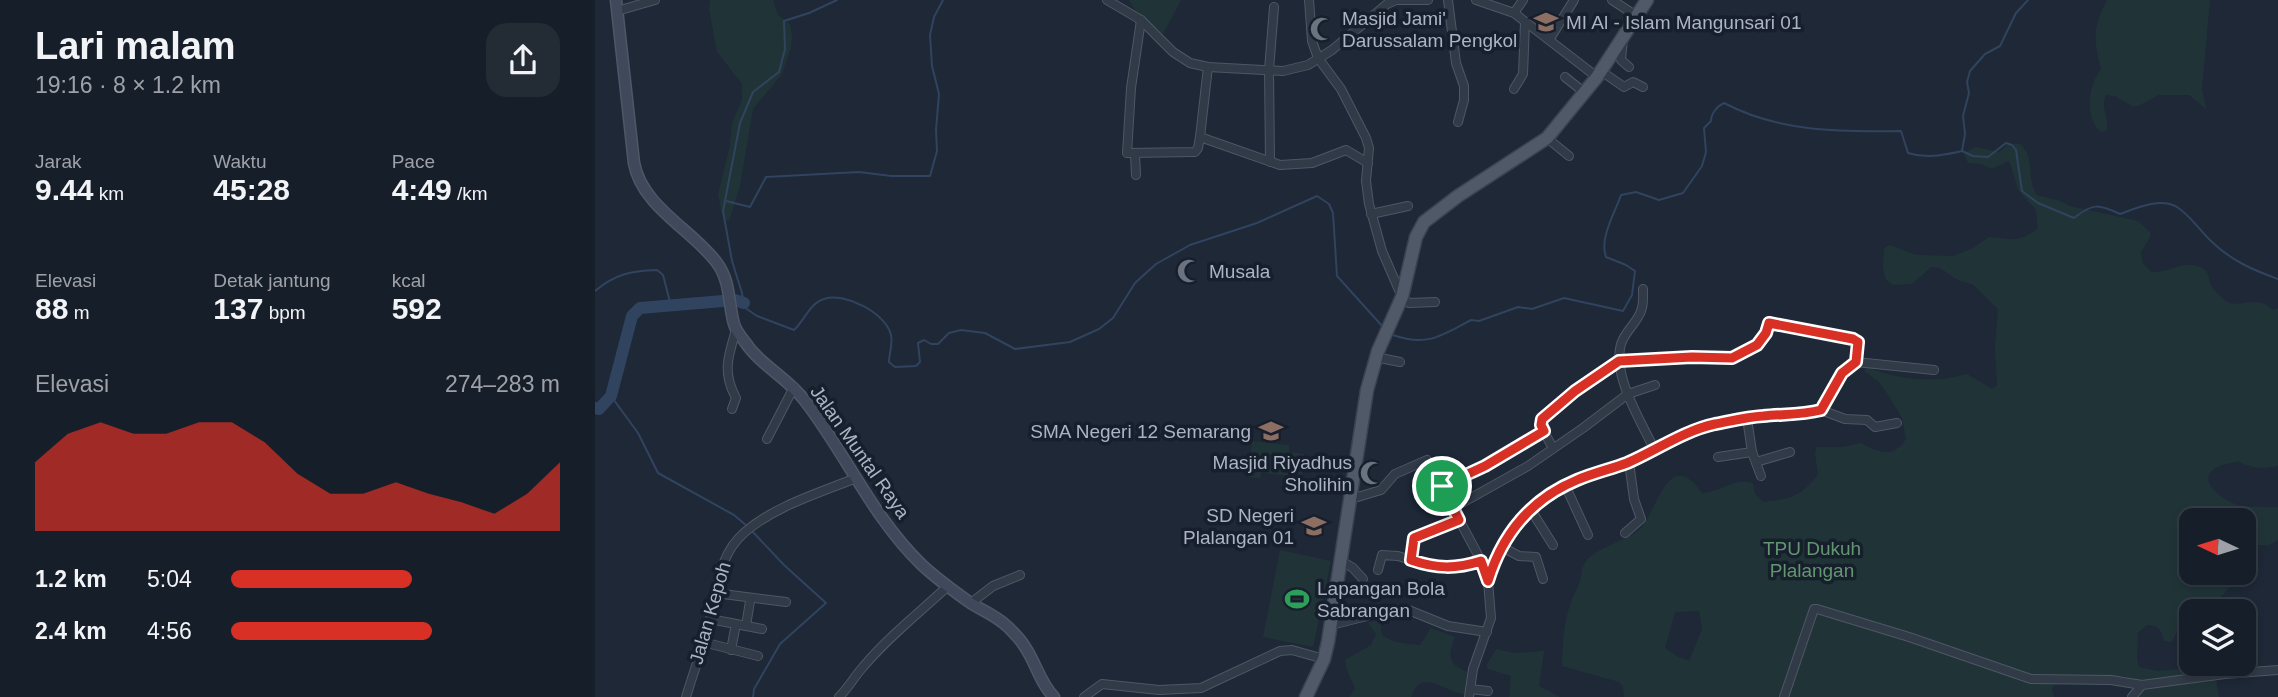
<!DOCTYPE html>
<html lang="id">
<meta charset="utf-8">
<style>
body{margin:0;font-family:Arial,sans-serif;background:#232b35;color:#f1f3f6;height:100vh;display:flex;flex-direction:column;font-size:26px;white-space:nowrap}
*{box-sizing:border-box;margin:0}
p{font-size:23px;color:#9ea2a8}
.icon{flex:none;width:38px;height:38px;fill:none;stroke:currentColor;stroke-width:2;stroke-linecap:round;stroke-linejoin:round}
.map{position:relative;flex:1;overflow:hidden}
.drawer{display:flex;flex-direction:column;background:#161e29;width:595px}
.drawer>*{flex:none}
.needle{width:46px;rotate:274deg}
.buttons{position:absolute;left:1584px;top:508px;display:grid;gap:14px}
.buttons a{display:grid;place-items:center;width:77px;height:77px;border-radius:14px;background:#161e29;box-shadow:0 4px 10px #0003,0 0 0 2px #353c46;font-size:35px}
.pin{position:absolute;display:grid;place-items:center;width:60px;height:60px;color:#fff;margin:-30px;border:4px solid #fff;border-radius:50%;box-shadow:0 2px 7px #0007}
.round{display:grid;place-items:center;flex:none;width:74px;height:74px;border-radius:21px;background:#232b35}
.overview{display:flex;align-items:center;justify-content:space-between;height:119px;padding:0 35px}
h1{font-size:38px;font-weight:700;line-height:52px}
.stats{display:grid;grid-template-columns:repeat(3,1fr);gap:10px;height:119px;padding:7px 35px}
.stats div{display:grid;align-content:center}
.stats b{font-size:30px;font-weight:700}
.stats small{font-size:19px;font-weight:400}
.stats p{font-size:19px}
.chart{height:196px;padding:14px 35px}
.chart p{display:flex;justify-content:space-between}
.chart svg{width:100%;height:126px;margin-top:7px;fill:#d93025;opacity:.7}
ul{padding:0 35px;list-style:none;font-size:23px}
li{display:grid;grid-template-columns:112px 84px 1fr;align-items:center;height:52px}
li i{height:18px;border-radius:9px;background:#d93025}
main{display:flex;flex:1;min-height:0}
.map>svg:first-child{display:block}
.green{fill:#203438;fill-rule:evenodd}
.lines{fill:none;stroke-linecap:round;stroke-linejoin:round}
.stream{stroke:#30435f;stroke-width:2}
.river{stroke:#30435f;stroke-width:12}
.street-casing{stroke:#4f5766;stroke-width:10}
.secondary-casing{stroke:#4f5766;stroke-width:13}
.primary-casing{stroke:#3b4351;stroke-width:15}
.street{stroke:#313a47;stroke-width:8}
.secondary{stroke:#3f495b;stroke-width:10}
.primary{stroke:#4f5968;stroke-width:12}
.route-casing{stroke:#fff;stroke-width:14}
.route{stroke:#d93025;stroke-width:9}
.labels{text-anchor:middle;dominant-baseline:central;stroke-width:7;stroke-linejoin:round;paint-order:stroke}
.poi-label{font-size:19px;fill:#abb4c5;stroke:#171f2c;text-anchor:start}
.street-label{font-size:19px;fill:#abb4c5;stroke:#171f2c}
.park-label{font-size:19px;fill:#629670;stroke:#171f2c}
</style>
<main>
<section class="drawer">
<div class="overview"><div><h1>Lari malam</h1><p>19:16 · 8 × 1.2 km</p></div><a class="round"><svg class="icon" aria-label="share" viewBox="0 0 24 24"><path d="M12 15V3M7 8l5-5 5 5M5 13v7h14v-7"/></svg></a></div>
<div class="stats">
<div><p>Jarak</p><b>9.44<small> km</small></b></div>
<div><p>Waktu</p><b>45:28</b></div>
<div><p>Pace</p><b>4:49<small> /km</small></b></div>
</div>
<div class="stats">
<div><p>Elevasi</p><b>88<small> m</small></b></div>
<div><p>Detak jantung</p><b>137<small> bpm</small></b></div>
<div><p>kcal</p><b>592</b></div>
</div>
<div class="chart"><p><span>Elevasi</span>274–283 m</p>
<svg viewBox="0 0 160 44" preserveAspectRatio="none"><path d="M0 44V20L10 10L20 6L30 10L40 10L50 6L60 6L70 13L80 24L90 31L100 31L110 27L120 31L130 34L140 38L150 31L160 20V44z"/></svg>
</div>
<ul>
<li><b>1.2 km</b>5:04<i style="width:55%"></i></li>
<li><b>2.4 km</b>4:56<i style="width:61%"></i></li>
</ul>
</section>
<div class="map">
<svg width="1683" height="697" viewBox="0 0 1683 697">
<rect width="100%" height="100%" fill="#1e2837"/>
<g class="green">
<path d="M115,0H178L183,15L195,24L197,36L196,47L187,74L158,109L145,186L134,221L128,218L123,195L135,145L137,123L147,100V84L122,52L114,9Z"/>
<path d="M534,0H586L568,34L542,13Z"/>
<path d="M1512,0H1615L1607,89L1611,109L1594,95H1564L1543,106H1537L1520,96L1511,95C1505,107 1514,117 1512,130L1506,132C1489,117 1493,86 1506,69C1499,39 1497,28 1512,0Z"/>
<path d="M1414,144H1425C1441,158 1431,179 1442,195L1465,201L1475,206L1543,221L1555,232V237L1546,252L1548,264L1556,272C1573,273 1589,260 1605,267C1614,270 1613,277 1616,285C1618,289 1626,297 1631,301C1644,310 1660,293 1678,310L1683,308V466C1667,469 1658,469 1643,461C1637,463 1628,464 1622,467C1598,481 1630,502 1643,505C1657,508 1670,506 1683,507V540L1674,545H1649L1648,520H1596V572H1638C1636,590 1629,596 1614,604L1598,597L1577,642L1569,641C1566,629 1564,626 1552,625L1543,633L1542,658L1544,667L1562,671L1619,666L1624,697H1544L1547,693L1540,679L1529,676L1463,681L1457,688L1459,697H1029L1028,686L1024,682L967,666C968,644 968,623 976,602C979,594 984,586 986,577C987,574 986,570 988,567C993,549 1033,541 1045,529C1062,513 1073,444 1107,493C1125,493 1138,477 1158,483L1160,494L1168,502C1195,499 1205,497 1223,475L1220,453L1222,447H1248L1266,443C1283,452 1297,460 1311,439L1307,418L1292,393L1283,381L1269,371L1272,367C1305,380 1337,384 1372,374L1397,389L1402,385L1400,348L1403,309L1379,285L1361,279L1345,268L1336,267L1317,284L1298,285L1291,280L1288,268L1289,249L1294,245L1322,255L1358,256L1378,248L1394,237C1415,238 1424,244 1443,228L1441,210L1424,191L1414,161L1397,169L1386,164L1373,163L1369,153L1381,147L1404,152ZM1104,611L1107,629L1094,661L1082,656L1070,648L1080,612Z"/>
<path d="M657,441L694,445V452L709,454L707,477L666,473L665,478L653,477Z"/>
<path d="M685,550L736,561L718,647L668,637Z"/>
<path d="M785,619L787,635C798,643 812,644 825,645L836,628L860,637C853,656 852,663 872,672L871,694C853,695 826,665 816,697H754L760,689C757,678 750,671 750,660L776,645L781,634L773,623Z"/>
<path d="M901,649L920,653L949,651L944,686L965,697H914L916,676L893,669L891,666Z"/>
</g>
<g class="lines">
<g class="stream">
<path d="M242,0L214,13L189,21L190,49L184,72L158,92L145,123L128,211L137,261L147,293L149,307L162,316L199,330C209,321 215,303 229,299C250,292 291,313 296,335C298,345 294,353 294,362L300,367L321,366L325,362L323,343L329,340L336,344H343L354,333L366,330L390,333L420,349L475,342L504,329L518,318L540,283L561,264L595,245L662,223L722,196L734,204L738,213L742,276L788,327"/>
<path d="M1367,151L1378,156L1393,157L1411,143L1417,145L1421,150L1427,191L1443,203L1479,218C1498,203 1503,204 1525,214C1541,208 1566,197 1582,207C1595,215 1606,232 1617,242C1637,261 1658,270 1683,279"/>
<path d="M131,201L155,207L171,177L264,172L296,176H335L342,151L341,130L344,94L337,66L335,35L339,17L348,0"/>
<path d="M0,291C20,274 36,271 62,270L68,275L76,306"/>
<path d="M798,335C832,347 846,336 876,320L884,321L923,307L937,309L969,298L1028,311L1037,295L1040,271L1031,265L1011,257C1004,238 1020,213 1026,195L1041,192L1064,200L1088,193L1107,166L1111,152L1109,128L1116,121C1116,114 1122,106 1129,103C1184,132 1244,132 1306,131L1313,153C1332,159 1348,155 1367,151L1370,134L1368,116L1374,93L1372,82L1375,71L1390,54L1405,46L1421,13L1433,0"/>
<path d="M16,396L43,433L63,473L139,515L152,526"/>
<path d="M156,530L189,565L231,603L185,644L159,689L158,697"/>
</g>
<path class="river" d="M0,408L4,409L16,396L37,316L45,308L140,300L149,303"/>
<g class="street-casing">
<g id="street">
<path d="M512,0L546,20L578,52L595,63L613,67L688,71L713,65L737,50L792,4L801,0H833"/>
<path d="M714,0L717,41L723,58L746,89L771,138L774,148L771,181L774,204L787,251L807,297L814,303L840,302"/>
<path d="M853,0L861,63L869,86V100L863,122"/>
<path d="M881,0L919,13L1002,77"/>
<path d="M1017,0L1043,17"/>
<path d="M22,11L60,0"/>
<path d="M919,13L928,0"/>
<path d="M546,20L536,88L532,153L600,152L603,148L605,137L613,67"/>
<path d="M1028,39L1026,60L1034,67"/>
<path d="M954,40L979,0"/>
<path d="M1006,71L1029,87L1038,82L1048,87"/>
<path d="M970,77L990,93"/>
<path d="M919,89L928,74L930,22"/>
<path d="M605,137L685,165L717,163L751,150L773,163"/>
<path d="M952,138L974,156"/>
<path d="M540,154L541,175"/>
<path d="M675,162L674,70L679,7"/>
<path d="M776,214L813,206"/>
<path d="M1048,289C1048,296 1049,304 1046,311C1042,323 1030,331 1026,344C1017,376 1046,421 1059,449"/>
<path d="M780,357L805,362"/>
<path d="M1024,361C1048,360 1072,357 1096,357C1130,356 1160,365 1174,323H1178L1261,340L1263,346L1261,362"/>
<path d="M137,409L141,398C127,372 133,357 141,330"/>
<path d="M1226,410L1246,373L1261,362L1339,370"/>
<path d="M1152,418L1157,452L1166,476"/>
<path d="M172,439L199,387"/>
<path d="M958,448L945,425L947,419L980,391L1024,361"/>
<path d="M1123,457L1157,452"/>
<path d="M1161,462L1195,452"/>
<path d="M970,485L993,535"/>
<path d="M847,486L890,466L949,431"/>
<path d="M756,499L786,490L800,474L832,460L882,553L893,581"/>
<path d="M858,508L933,466L988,428L1033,394L1060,385"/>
<path d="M936,510L958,545"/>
<path d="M1030,533L1046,519L1039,499L1034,462"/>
<path d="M907,547L924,556L941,557L948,579"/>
<path d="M745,560L758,568L768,579"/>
<path d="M816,560C842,569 861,569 886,560"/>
<path d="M783,570L787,555L803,556L816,560L819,539L864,520"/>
<path d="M120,593L191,602"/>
<path d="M376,603L398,586L425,575"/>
<path d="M115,619L167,629"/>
<path d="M736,625L800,609H811L853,626L892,632"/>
<path d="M151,626L155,601"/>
<path d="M108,642L163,656"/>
<path d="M136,650L140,629"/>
<path d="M875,689L893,691"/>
<path d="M91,697C99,671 108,646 115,620C123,588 123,555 150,532C180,506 224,493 261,478"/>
<path d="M244,697C254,687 259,677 268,667C293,637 325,612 353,586"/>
<path d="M489,697L507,684L564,690L606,688L685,651L697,650L729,659"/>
<path d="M874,697L878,669L896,618L893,581L898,564L914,533L946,501L983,480L1034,462L1083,437L1117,425L1166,416L1226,410L1250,419L1272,420L1280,427L1302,423"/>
<path d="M1189,697L1219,609H1222L1314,637L1436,679L1516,680L1547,685L1630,674L1683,670"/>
<path d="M1537,697L1547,685"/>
</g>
</g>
<g class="secondary-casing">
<path id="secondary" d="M21,0L39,163C47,207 98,230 122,263C136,282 133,303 139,324C141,331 146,337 150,342C165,365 193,378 210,401C251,454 278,518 327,565C342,579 360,592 377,604C389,611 403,617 413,627C419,633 426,640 430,647C441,663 445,683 459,697"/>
</g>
<g class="primary-casing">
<path id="primary" d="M711,697L729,659L733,642L772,390L783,351L807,297L821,237L829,222L863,196L952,138L1002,77L1052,0"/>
</g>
<use href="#street" class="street"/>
<use href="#secondary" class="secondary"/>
<use href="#primary" class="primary"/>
</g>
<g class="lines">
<g class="route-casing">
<path id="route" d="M1174,323L1258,339L1263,342L1261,362L1247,373L1226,410C1207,415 1187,414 1168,416C1152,417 1136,421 1120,424C1088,431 1062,450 1032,463C1016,469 998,473 982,480C936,499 907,535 893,581L886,561C861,569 842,569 816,560L819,538L864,520L847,486L890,466L949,431L946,425L947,419L980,391L1024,361L1097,357L1137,358L1162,345L1171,333Z"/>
</g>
<use href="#route" class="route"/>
</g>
<defs>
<g id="school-bare" transform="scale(1.89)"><path d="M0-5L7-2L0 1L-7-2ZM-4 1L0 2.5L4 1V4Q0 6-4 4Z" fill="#8d6e63" stroke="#171f2c" stroke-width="2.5" paint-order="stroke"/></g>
<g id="mosque-bare" transform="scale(1.89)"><path d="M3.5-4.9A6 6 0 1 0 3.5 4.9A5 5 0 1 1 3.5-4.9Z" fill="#6b7280" stroke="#171f2c" stroke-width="2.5" paint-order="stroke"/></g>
<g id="stadium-bare" transform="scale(1.89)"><path d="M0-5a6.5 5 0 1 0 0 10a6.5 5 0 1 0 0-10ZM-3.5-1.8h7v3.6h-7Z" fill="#2e9e5b" stroke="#171f2c" stroke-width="2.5" paint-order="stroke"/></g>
</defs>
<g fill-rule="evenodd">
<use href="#school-bare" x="951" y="22"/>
<use href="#mosque-bare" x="727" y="29"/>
<use href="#mosque-bare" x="594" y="271"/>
<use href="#school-bare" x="676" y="431"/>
<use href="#mosque-bare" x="777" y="473"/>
<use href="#school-bare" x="719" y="526"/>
<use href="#stadium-bare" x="702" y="599"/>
</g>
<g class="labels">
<g class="poi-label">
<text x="747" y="18">Masjid Jami'<tspan x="747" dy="22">Darussalam Pengkol</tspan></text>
<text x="971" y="22">MI Al - Islam Mangunsari 01</text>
<text x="614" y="271">Musala</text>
<text x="656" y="431" text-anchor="end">SMA Negeri 12 Semarang</text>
<text x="757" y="462" text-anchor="end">Masjid Riyadhus<tspan x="757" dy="22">Sholihin</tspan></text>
<text x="699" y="515" text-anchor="end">SD Negeri<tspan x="699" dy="22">Plalangan 01</tspan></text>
<text x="722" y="588">Lapangan Bola<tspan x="722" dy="22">Sabrangan</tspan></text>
</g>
<g class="street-label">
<text transform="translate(265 452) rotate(55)">Jalan Muntal Raya</text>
<text transform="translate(115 613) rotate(-74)">Jalan Kepoh</text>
</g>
<g class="park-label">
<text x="1217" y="548">TPU Dukuh<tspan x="1217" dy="22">Plalangan</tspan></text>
</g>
</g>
</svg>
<div class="buttons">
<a><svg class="needle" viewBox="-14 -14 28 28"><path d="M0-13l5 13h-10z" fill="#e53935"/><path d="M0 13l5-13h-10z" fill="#9ea2a8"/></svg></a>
<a><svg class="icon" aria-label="layers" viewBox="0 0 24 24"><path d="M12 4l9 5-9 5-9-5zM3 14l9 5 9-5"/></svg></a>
</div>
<div class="pin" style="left:847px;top:486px;background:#1e9e55"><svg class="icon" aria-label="arrive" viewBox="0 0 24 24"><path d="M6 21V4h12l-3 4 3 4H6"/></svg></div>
</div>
</main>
